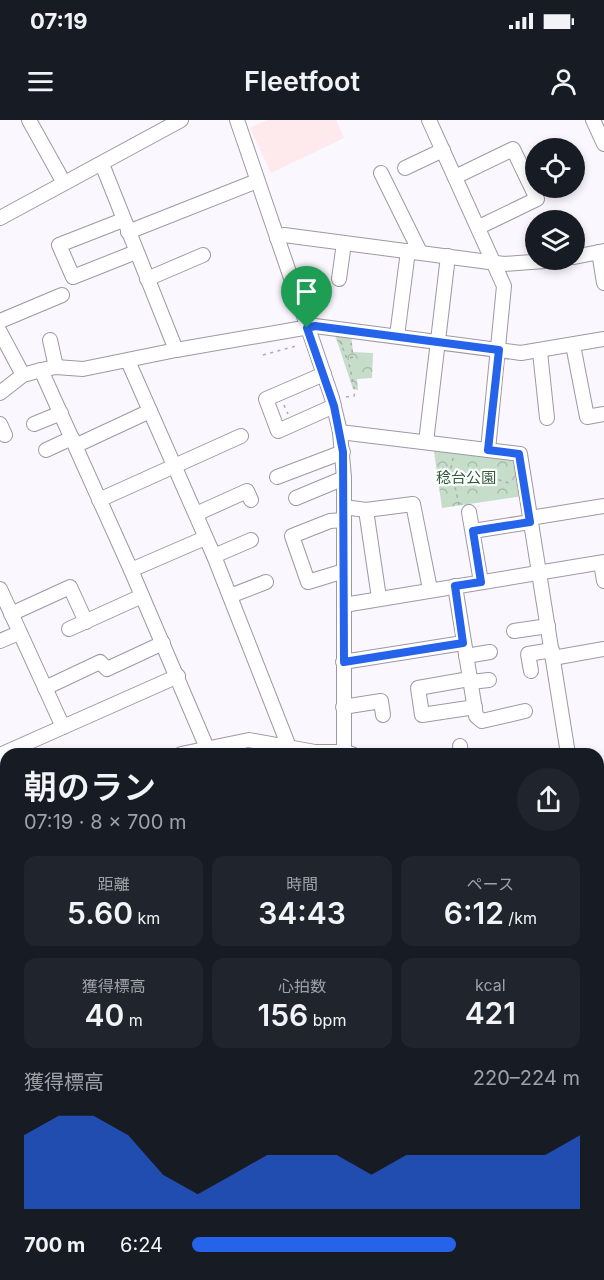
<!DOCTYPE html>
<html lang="ja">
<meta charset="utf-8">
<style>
body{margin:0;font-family:Inter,"Noto Sans JP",sans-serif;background:#20242c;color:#f1f3f6;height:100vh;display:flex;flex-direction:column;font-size:22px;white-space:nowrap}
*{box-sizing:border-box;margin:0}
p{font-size:20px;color:#9ea1a6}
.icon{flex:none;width:33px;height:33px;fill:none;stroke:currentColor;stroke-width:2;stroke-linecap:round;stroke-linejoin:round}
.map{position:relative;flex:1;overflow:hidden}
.details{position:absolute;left:0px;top:628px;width:604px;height:532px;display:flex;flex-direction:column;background:#171b24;border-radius:18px 18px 0 0;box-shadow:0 3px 9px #0003}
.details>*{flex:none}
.buttons{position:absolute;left:525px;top:18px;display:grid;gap:12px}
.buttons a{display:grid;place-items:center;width:60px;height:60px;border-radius:50%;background:#171b24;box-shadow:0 3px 9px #0003;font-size:30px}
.pin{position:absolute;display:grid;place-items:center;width:51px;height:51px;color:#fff;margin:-62px -26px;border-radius:50% 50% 50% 0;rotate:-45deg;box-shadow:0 0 6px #0007}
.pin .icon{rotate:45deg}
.round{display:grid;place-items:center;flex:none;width:63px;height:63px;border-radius:32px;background:#20242c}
.headline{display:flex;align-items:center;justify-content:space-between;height:102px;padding:0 24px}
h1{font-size:33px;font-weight:600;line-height:45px}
.metrics{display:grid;grid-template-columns:repeat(3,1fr);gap:9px;height:102px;padding:6px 24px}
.metrics div{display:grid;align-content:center;border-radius:12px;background:#20242c;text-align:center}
.metrics b{font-size:30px;font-weight:600}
.metrics small{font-size:16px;font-weight:400}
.metrics p{font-size:16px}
.chart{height:168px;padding:12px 24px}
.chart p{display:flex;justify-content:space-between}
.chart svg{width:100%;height:108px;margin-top:6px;fill:#2563eb;opacity:.7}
ul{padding:0 24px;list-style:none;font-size:20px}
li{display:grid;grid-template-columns:96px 72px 1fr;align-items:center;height:45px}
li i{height:15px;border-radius:8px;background:#2563eb}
.status{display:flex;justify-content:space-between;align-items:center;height:42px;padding:0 30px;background:#171b24;direction:ltr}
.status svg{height:16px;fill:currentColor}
header{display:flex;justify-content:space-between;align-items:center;height:78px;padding:0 24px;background:#171b24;font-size:27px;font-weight:600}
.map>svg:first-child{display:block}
.commercial{fill:#fee9ec}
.forest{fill:url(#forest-crowns)}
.garden{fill:#c5ddc9}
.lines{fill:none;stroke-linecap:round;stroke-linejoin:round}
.minor-casing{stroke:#9e98a3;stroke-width:16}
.path{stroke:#aca9af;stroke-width:1.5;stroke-dasharray:3 4.5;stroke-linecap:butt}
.minor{stroke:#fff;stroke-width:14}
.route-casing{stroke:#fff;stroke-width:12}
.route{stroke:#2563eb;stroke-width:8}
.labels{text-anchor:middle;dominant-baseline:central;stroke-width:4.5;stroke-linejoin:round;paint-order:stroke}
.park-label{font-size:15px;fill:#305b39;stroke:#fff}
</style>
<div class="status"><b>07:19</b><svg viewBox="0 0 49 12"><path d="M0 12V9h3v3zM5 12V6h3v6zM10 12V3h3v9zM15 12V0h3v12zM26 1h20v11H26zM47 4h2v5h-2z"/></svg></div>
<header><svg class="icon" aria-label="menu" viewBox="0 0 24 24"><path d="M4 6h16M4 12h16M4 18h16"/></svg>Fleetfoot<svg class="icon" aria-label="person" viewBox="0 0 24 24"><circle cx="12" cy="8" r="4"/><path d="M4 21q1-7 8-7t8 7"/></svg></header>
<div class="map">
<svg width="604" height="1160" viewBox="0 0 604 1160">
<defs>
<pattern id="forest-crowns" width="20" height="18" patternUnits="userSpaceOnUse" patternTransform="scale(1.5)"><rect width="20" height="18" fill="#c5ddc9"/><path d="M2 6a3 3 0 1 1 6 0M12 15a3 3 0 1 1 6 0" fill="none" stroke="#a9bdad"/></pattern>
</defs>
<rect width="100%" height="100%" fill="#fbf7fe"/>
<path class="commercial" d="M267,0H336L344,18L271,53L250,8Z"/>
<g class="forest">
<path d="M351,214L353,232L373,233L372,258L357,259L358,270L353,269L335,215Z"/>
<path d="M433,325L516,336L523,376L442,388Z"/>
</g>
<path class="garden" d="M604,660V724L599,725V661Z"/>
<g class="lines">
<g class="minor-casing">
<g id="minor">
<path d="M29,0L64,63"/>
<path d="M237,0L332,278L340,312L344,358V634"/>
<path d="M429,0L504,166L488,330"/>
<path d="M593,0L604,24"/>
<path d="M102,44L176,230"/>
<path d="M405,48L443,30"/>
<path d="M381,53L420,132"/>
<path d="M455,57L513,29L537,79L479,107"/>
<path d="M0,98L181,0"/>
<path d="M123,100L59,125L73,157L136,132"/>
<path d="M128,112L257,61"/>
<path d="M277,118L284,115L504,144L558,140"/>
<path d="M599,132L604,163"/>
<path d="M574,137L604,131"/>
<path d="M147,159L203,135"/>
<path d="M339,159L344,123"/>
<path d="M0,201L62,175"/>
<path d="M0,212L23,255"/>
<path d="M397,216L408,131"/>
<path d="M50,220L56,247"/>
<path d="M573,225L587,297L604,294"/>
<path d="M540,232L547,298"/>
<path d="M128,241L214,436L289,627"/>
<path d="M41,250L131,450L207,628"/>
<path d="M324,254L266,279L278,311L334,286"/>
<path d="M0,273L23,255L41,250L56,247L83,249L176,230L315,206L521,233L604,219"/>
<path d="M0,304L5,315"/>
<path d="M34,304L61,293"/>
<path d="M340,312L520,334L568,634"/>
<path d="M426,322L448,136"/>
<path d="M77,325L150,291"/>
<path d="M46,330L72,318"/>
<path d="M277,357L343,332"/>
<path d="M296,378L344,358"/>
<path d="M99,380L241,316"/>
<path d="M344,387L366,390L413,384L430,469"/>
<path d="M366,390L379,478"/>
<path d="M469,392L481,462"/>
<path d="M196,394L247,371L251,380"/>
<path d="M530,398L604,386"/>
<path d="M473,411L530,402"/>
<path d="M214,436L251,420"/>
<path d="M601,443L604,461"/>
<path d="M131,450L205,418"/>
<path d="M344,451L308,462L292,416L330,401L344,400"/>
<path d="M455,466L476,596L482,601L525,591"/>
<path d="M0,469L63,607"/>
<path d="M230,476L266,462"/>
<path d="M344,485L604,442"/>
<path d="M11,494L70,467L86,502"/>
<path d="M69,509L142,476"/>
<path d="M514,511L548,506"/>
<path d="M0,521L19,513"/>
<path d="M466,536L490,532"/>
<path d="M553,538L604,529"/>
<path d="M343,542L463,523"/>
<path d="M531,551L528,534L552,530"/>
<path d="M469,559L418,568L422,595L475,587"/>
<path d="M470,562L489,560"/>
<path d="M45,568L100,542L107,549L163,523"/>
<path d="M343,587L381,581L383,595"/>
<path d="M460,626L461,634"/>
<path d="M181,634L249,620L315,632H344L352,634"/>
<path d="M0,635L178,556"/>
<path d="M0,723L6,725"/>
<path d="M598,745H604"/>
<path d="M598,811L604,824"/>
<path d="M598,982L604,979"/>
<path d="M598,1007L604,1013"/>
<path d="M0,1056H6"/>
<path d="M598,1061L604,1057"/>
<path d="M189,1155L196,1160"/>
<path d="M276,1155L277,1160"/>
<path d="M310,1155L315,1160"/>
<path d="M346,1155V1160"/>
<path d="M481,1155L487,1160"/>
</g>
</g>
<g class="path">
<path d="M319,194L321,180"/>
<path d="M340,221L347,239L353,237L351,223"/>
<path d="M263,235L296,226L295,223"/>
<path d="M346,277L354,276L355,272L348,239"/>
<path d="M284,285L288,294"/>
<path d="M453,338L451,348L459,385"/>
<path d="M454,362L493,358L512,364"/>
<path d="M598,671L604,670"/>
</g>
<use href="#minor" class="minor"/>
</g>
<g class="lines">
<g class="route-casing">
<path id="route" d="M315,206L499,230L488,330L519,334L530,402L473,411L481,462L455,466L463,523L344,542L343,332L334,286L307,208Z"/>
</g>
<use href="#route" class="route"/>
</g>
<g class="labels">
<g class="park-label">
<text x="466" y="357">稔台公園</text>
</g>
</g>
</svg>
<div class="buttons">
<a><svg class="icon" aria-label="locate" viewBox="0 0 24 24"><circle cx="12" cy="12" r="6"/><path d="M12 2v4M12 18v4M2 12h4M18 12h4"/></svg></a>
<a><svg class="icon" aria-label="layers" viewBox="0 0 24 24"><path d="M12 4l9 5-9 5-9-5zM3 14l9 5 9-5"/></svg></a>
</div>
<div class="pin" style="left:307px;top:208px;background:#1e9e55"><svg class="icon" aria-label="arrive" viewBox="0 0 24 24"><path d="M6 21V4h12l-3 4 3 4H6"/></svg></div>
<section class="details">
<div class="headline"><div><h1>朝のラン</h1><p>07:19 · 8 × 700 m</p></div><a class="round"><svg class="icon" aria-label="share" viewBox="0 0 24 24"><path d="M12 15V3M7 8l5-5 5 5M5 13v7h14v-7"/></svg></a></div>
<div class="metrics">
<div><p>距離</p><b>5.60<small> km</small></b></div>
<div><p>時間</p><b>34:43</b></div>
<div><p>ペース</p><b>6:12<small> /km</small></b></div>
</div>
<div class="metrics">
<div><p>獲得標高</p><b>40<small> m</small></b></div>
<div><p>心拍数</p><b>156<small> bpm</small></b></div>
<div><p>kcal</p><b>421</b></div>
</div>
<div class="chart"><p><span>獲得標高</span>220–224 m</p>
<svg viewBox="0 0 160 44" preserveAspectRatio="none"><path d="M0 44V14L10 6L20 6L30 14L40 30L50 38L60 30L70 22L80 22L90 22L100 30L110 22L120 22L130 22L140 22L150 22L160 14V44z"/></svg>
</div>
<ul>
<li><b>700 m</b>6:24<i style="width:68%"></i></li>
</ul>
</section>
</div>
